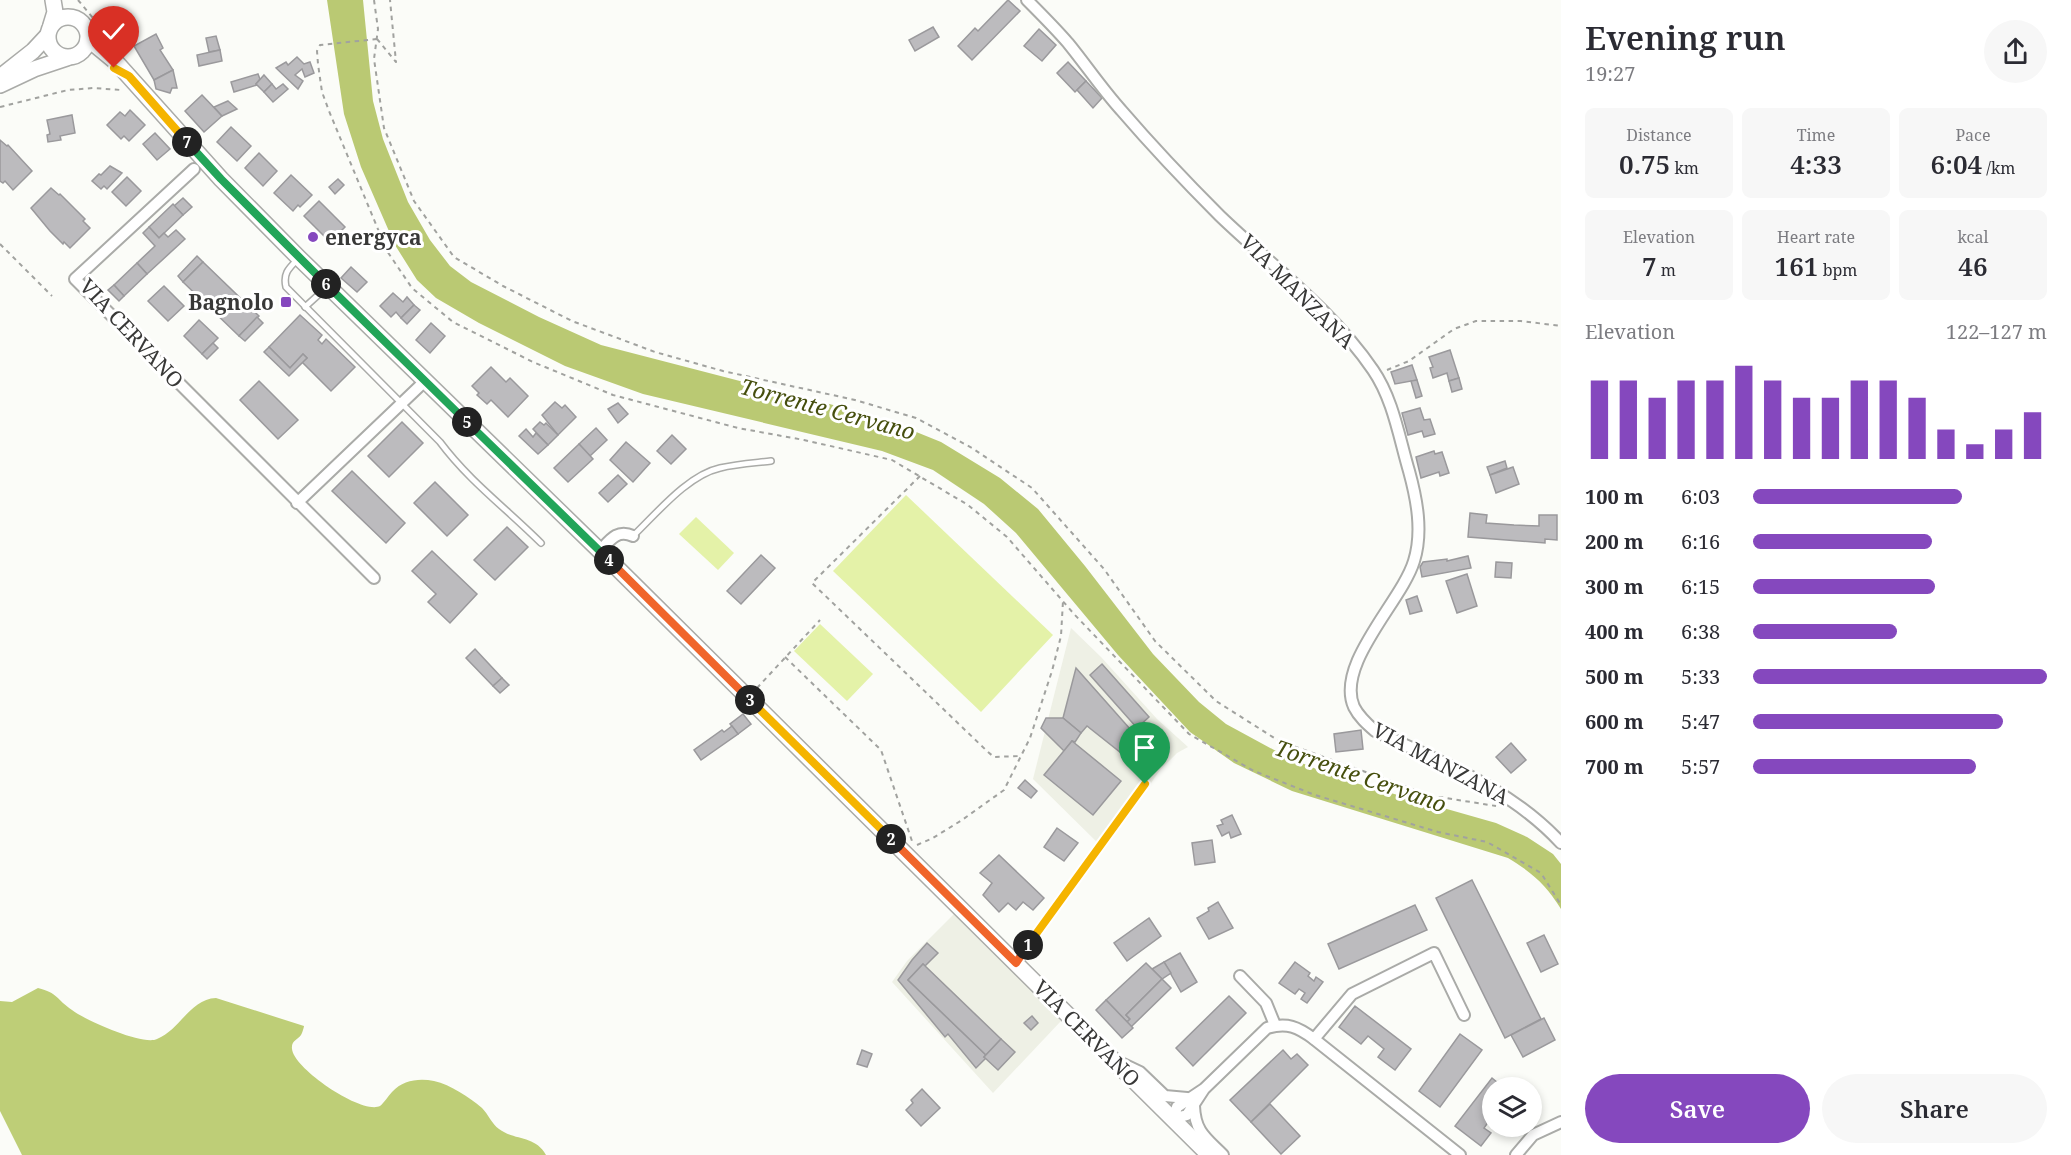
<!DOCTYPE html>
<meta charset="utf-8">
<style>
body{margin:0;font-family:"Noto Serif",serif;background:#f7f7f7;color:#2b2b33;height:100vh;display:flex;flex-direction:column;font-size:22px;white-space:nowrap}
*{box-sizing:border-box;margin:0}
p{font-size:20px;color:#7c7c81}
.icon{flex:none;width:33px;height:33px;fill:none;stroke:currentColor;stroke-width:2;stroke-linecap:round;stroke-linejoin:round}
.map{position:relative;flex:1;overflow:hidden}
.side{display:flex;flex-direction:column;background:#fff;width:510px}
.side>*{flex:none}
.controls{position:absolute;left:1482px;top:1077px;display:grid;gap:12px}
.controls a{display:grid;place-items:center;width:60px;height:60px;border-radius:50%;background:#fff;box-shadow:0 3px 9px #0003;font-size:30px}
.pin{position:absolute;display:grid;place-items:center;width:51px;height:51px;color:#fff;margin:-62px -26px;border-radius:50% 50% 50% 0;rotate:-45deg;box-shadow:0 0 6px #0007}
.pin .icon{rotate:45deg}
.km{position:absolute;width:30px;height:30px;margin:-15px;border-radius:50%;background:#222;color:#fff;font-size:16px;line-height:30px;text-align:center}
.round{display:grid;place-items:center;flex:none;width:63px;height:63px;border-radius:32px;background:#f7f7f7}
.head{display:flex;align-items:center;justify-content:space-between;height:102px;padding:0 24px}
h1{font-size:33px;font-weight:600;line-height:45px}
.stats{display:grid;grid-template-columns:repeat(3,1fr);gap:9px;height:102px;padding:6px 24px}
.stats div{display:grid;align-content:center;border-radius:9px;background:#f7f7f7;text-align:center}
.stats b{font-size:26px;font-weight:600}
.stats small{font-size:16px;font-weight:400}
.stats p{font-size:16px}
.chart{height:168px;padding:12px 24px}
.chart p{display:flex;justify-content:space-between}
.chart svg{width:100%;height:108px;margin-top:6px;stroke:#8548be;stroke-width:6}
.primary-button{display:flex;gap:12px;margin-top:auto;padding:12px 24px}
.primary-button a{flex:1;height:69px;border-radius:36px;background:#8548be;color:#fff;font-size:24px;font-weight:600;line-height:69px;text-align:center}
.primary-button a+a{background:#f7f7f7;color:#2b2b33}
ul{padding:0 24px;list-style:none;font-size:20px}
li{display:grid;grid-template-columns:96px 72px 1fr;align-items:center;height:45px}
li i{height:15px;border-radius:8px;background:#8548be}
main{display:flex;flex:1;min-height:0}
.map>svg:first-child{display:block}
.built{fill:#eef0e5}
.green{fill:#e4f2a8}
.forest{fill:#bece77}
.water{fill:#bac973}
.building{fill:#bcbbbe;stroke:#9a999c;stroke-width:1.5}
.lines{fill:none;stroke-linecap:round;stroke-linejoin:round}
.service-casing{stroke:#aaaba8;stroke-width:8}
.minor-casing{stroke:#aaaba8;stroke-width:14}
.secondary-casing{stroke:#aaaba8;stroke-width:18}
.path{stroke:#a1a29f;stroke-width:2;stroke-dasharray:4.5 4.5;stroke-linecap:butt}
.service{stroke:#fff;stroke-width:5}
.minor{stroke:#fff;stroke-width:10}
.secondary{stroke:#fff;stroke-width:15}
.split-1-casing{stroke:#fff;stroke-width:12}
.split-2-casing{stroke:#fff;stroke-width:12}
.split-3-casing{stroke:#fff;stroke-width:12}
.split-4-casing{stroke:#fff;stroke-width:12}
.split-5-casing{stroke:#fff;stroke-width:12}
.split-6-casing{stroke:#fff;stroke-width:12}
.split-7-casing{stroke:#fff;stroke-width:12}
.split-8-casing{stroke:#fff;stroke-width:12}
.split-1{stroke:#f5b400;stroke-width:8}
.split-2{stroke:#f0652b;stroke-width:8}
.split-3{stroke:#f5b400;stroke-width:8}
.split-4{stroke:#f0652b;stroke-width:8}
.split-5{stroke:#22a559;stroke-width:8}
.split-6{stroke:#22a559;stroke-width:8}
.split-7{stroke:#22a559;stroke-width:8}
.split-8{stroke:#f5b400;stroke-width:8}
.poi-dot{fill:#8548be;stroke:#fff;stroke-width:2}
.labels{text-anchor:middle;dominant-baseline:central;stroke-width:6;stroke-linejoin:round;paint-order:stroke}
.poi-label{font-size:21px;font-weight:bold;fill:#383837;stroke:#fff;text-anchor:start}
.street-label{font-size:21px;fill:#383837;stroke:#fff}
.water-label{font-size:22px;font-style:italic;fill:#464f0e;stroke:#fff}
</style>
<main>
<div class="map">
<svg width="1561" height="1155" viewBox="0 0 1561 1155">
<rect width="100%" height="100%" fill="#fbfcf8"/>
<g class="built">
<path d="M1071,628L1101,657L1157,719L1188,747L1177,753L1160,770L1140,799L1122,818L1104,849L1033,779Z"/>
<path d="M955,913L1061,1021L993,1093L892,982L907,961Z"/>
</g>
<g class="green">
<path d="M906,495L1053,635L981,712L833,571Z"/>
<path d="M696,517L734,553L718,570L679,534Z"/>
<path d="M820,624L873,674L847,701L794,651Z"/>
</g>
<path class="forest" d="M38,988C58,993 56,999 72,1010C85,1020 143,1046 157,1039C180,1030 190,999 216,998L304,1026C304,1027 302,1034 301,1035C298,1040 291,1040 292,1049C294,1069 362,1115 380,1106C384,1103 388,1096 392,1092C403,1080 419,1078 434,1081C451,1085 469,1097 482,1108C488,1114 492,1124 499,1129C515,1141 535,1135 546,1155H22L0,1111V1001L12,1002Z"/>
<path class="water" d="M327,0H363L373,101L383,139L408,202L430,240L450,266L471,282L539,317L601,345L837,406L894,423L941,442L1000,478L1038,509L1085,566L1153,654L1199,702L1226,724L1285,756L1338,778L1496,823L1527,837L1553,854L1561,864V909C1546,885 1533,873 1508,858L1292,791L1234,763L1190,732L1118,655L1016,533L984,504L933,470L882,451L643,394L565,366L479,323L436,298L417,280L395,245L361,167L344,114Z"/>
<g class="building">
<path d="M1008,0L1020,11L972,60L958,46L975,28L978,31Z"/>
<path d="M933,27L939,37L915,51L909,40Z"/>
<path d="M1039,29L1056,45L1042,61L1024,46Z"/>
<path d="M156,34L163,48L160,50L173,70L154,80L134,46Z"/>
<path d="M216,36L220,50L209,52L206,38Z"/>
<path d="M220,50L222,61L199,66L197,55Z"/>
<path d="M297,57L304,64L310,62L314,73L305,77L302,69L295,75L303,81L298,89L276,68L286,62L288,65Z"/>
<path d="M1068,62L1086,81L1075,92L1057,73Z"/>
<path d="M173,70L177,88H172L170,93L156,89L154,80Z"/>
<path d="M258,74L260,79L256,84L257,85L234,92L231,82Z"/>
<path d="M264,75L272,84L264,92L256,84Z"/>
<path d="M1086,81L1102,98L1093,108L1077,90Z"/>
<path d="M272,84L276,89L283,84L288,89L273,102L264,92Z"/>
<path d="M202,95L222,116L204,132L185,111Z"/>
<path d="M228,101L237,109L222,116L214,107Z"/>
<path d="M130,110L145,125L129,141L124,136L121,139L107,125L120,112L125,116Z"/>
<path d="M72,115L75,133L60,136L61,140L48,142L47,135L50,134L47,120Z"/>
<path d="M231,127L251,146L237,161L217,142Z"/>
<path d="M155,133L170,149L157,160L143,144Z"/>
<path d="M0,140L7,146L8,145L32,171L13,190L5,181L3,183L0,181Z"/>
<path d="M259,153L277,171L263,186L245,168Z"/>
<path d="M110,166L122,173L107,189L104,186L101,189L92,181L99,174L101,175Z"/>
<path d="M291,175L312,195L300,207L298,205L293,211L274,193Z"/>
<path d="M127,177L141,191L126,206L112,192Z"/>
<path d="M338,179L344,185L335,194L329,187Z"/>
<path d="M51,188L59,195L60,194L85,219L83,221L90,228L70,248L64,242L63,244L50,231L31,208Z"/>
<path d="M183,198L192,207L183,215L174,206Z"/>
<path d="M319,201L345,227L330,242L304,216Z"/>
<path d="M173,204L183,215L159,238L149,227Z"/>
<path d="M149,227L159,238L164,233L168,237L176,230L185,239L147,274L137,263L155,246L143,233Z"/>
<path d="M197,256L203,262L183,282L178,276Z"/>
<path d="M203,262L259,316L239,336L183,282Z"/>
<path d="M137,263L147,274L124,296L114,285Z"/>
<path d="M351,267L367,282L357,292L341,278Z"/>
<path d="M114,285L124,296L119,301L108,290Z"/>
<path d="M164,286L184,306L168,321L148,301Z"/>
<path d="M393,293L403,302L407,297L414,305L401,318L396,312L391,317L380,306Z"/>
<path d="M414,305L420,310L407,324L401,318Z"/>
<path d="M300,315L322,335L318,340L322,344L326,339L355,367L331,391L302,362L307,358L303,354L290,368L269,347Z"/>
<path d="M257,317L263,323L245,341L239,336Z"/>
<path d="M199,320L218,338L202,354L184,336Z"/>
<path d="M431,323L445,336L430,353L416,340Z"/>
<path d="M213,343L218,348L207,359L202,354Z"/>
<path d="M269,347L290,368L303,354L307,358L289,376L264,352Z"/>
<path d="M1450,350L1459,378L1449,381L1447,373L1433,378L1430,368L1433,367L1429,357Z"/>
<path d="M1412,365L1417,380L1395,384L1391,372Z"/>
<path d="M491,367L506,382L510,378L528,396L508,417L491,400L487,404L477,395L479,393L472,386Z"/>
<path d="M1459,378L1462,389L1452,392L1449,381Z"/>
<path d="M1417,380L1422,396L1416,398L1411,381Z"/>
<path d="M259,381L298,420L278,439L240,400Z"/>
<path d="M555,402L562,408L565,405L576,417L558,435L542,415Z"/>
<path d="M618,403L628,414L618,423L608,409Z"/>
<path d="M1420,408L1424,420L1430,419L1435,434L1424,437L1422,431L1408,435L1402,413Z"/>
<path d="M402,422L423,443L389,477L368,456Z"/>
<path d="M540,422L544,425L546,423L558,435L548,445L533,429Z"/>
<path d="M596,428L607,440L590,456L579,444Z"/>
<path d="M526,429L533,437L536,433L548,445L538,454L519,436Z"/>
<path d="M672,435L686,449L671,464L657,451Z"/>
<path d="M626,442L650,463L633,482L610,460Z"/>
<path d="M579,444L593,459L568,482L554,468Z"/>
<path d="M1434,451L1435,454L1442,452L1449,473L1440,476L1439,472L1421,478L1416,457Z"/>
<path d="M1505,461L1507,468L1490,475L1487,467Z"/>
<path d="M1513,467L1519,484L1496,493L1490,475Z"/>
<path d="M352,471L405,523L386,543L332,491Z"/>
<path d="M618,475L627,484L608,502L599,493Z"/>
<path d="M435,482L468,515L447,536L414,503Z"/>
<path d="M1470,513L1487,515L1486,523L1514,525L1539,526V515H1557V540L1545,539V543L1468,537Z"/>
<path d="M507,527L528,547L495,580L474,560Z"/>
<path d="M432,551L477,594L450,623L428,602L436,594L412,571Z"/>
<path d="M761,555L775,568L741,604L727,591Z"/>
<path d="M1468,556L1471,568L1422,577L1420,567L1423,562L1447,559V561Z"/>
<path d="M1496,562L1512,563L1511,578L1495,577Z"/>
<path d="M1467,574L1477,606L1457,613L1446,581Z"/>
<path d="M1417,596L1422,611L1410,614L1406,600Z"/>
<path d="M475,649L502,678L493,686L466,658Z"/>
<path d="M1102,664L1149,717L1137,728L1090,675Z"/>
<path d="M1076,668L1154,756V767L1140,768L1087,726L1081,733L1063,718Z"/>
<path d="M502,678L509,685L500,693L493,686Z"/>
<path d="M743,714L751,724L738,734L730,724Z"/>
<path d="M1046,718H1063L1081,733L1075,742L1072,741L1064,751L1041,728Z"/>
<path d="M732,726L738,734L701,760L694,750L722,730L724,732Z"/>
<path d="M1361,730L1363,749L1336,752L1334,734Z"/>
<path d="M1072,741L1121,781L1093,815L1044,775Z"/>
<path d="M1511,743L1526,760L1511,773L1496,757Z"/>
<path d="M1025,780L1037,791L1031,798L1018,788Z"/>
<path d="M1232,815L1241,834L1231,838L1229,832L1222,836L1217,826L1223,824L1221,820Z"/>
<path d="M1057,828L1078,843L1064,861L1044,847Z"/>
<path d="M1212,840L1215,862L1195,865L1192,843Z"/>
<path d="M999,855L1044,898L1033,910L1023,902L1016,910L1008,903L999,912L983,895L992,883L980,873Z"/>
<path d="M1472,880L1541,1019L1505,1038L1436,898Z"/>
<path d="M1218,902L1233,928L1209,939L1197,918L1209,911L1208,908Z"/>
<path d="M1415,905L1427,930L1339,969L1328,944Z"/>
<path d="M1149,918L1161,936L1127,961L1114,943Z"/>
<path d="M1544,935L1558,964L1541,972L1527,943Z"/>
<path d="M927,943L938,953L925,966L923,964L908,980L986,1055L984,1057L986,1058L976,1068L948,1034L945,1037L898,980L912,960Z"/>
<path d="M1180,953L1197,982L1181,992L1164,962Z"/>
<path d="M1164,962L1171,973L1162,979L1152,969Z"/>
<path d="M1295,962L1310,973L1308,976L1314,981L1316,977L1323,982L1307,1003L1301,999L1305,993L1299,989L1295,994L1279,983Z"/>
<path d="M1146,963L1162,979L1126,1015L1130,1019L1127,1022L1106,1000Z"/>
<path d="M923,964L1001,1039L986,1055L908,980Z"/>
<path d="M1162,979L1171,988L1131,1027L1127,1022L1130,1019L1126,1015Z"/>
<path d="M1229,996L1246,1013L1193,1066L1176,1048Z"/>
<path d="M1106,1000L1133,1028L1122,1038L1096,1010Z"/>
<path d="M1355,1006L1411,1049L1395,1070L1378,1057L1384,1049L1368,1036L1361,1044L1339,1027Z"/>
<path d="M1032,1016L1038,1023L1031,1030L1024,1023Z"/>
<path d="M1544,1018L1555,1040L1523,1057L1511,1035Z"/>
<path d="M1460,1034L1482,1050L1440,1107L1419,1091Z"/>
<path d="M1001,1039L1015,1052L998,1070L984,1057Z"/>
<path d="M862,1050L872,1054L867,1067L857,1064Z"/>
<path d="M1283,1050L1291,1059L1297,1054L1308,1065L1251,1122L1230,1100Z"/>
<path d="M1492,1078L1504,1088H1492V1107L1485,1118L1489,1121L1484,1128L1491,1133L1481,1146L1455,1126Z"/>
<path d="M922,1089L940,1108L921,1126L906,1110L913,1103L911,1100Z"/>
<path d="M1270,1104L1300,1136L1281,1154L1251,1122Z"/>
</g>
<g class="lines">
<g class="service-casing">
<g id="service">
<path d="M297,260C288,269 283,274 286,287L440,442C469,481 507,509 541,543"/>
<path d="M305,307L326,288"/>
<path d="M633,536C657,513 688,475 720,468C737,464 754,463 771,461"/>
<path d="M1016,963L1145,784"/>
</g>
</g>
<g class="minor-casing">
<g id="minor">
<path d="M1027,0C1041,14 1055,28 1068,43C1086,65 1102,89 1121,110C1152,146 1186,182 1220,216C1272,266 1332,310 1373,370C1393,399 1399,437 1409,471C1417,500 1423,532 1414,561C1402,601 1335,664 1354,707C1359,717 1367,724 1375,731C1442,763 1509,787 1561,843"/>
<path d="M194,169L75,279L374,578"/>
<path d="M297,503L425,381"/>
<path d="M600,551C610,540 617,529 633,536"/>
<path d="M1240,976L1266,1003L1275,1025"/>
<path d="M1314,1039L1352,994L1434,953L1464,1015"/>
<path d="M1119,1062L1140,1072L1165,1096L1187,1098"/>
<path d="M1204,1089L1187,1115L1173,1119L1177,1107L1204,1089L1267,1028C1287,1022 1298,1027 1314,1039L1460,1155"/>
<path d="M1194,1106C1195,1132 1206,1138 1223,1155"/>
<path d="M1516,1155L1533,1135L1561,1122"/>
</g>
</g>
<g class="secondary-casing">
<g id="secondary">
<circle cx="68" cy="37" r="20"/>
<path d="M51,25L55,12L53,0"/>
<path d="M88,39L116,62L221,179L299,258L600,551L1209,1155"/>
<path d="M0,77L33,51L47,36"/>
<path d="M0,85L34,69L67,58"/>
</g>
</g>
<g class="path">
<path d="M78,0L108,36"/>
<path d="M374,0L378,29L374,59L384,128L414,201L454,257L503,286L572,321L655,352L723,371L855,400L916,418L972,448L1032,488L1104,569L1155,641L1216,701L1279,741L1433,796L1496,806"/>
<path d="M377,39L320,45L317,51L318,64L322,92L329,111L387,251L412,288L453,322L533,362L613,395L738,428L804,440L892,460L968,505L1007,537L1074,614L1189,734L1254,771L1315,795L1438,832L1487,842L1541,873L1561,905"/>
<path d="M377,39L396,62L390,0"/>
<path d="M0,107L68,90L93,88L121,90"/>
<path d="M0,244L52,296"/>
<path d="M1387,370L1409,361L1454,329L1476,321H1521L1561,326"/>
<path d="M920,476L812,583L988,752L994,757L1021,756"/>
<path d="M785,657L881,750L912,841"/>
<path d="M757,688L820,620"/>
<path d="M917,845L933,838L962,820L1004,790L1030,738L1052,671L1061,636L1063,601"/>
</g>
<use href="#service" class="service"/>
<use href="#minor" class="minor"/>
<use href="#secondary" class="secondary"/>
</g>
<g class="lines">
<g class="split-1-casing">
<path id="split-1" d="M1028,945L1145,784"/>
</g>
<g class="split-2-casing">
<path id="split-2" d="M891,839L1016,963L1028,945"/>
</g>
<g class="split-3-casing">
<path id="split-3" d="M750,700L891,839"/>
</g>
<g class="split-4-casing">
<path id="split-4" d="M609,560L750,700"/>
</g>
<g class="split-5-casing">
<path id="split-5" d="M467,422L609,560"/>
</g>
<g class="split-6-casing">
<path id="split-6" d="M326,284L467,422"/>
</g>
<g class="split-7-casing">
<path id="split-7" d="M187,142L221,179L326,284"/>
</g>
<g class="split-8-casing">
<path id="split-8" d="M114,68L129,76L187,142"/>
</g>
<use href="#split-1" class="split-1"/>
<use href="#split-2" class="split-2"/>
<use href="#split-3" class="split-3"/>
<use href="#split-4" class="split-4"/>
<use href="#split-5" class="split-5"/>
<use href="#split-6" class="split-6"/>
<use href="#split-7" class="split-7"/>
<use href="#split-8" class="split-8"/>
</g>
<g class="poi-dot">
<circle cx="313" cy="237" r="6"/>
<rect x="280" y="296" width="12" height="12" rx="3"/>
</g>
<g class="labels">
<g class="poi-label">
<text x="325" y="237">energyca</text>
<text x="274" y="302" text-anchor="end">Bagnolo</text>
</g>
<g class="street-label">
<text transform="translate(1298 291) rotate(45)">VIA MANZANA</text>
<text transform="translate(132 333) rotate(47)">VIA CERVANO</text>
<text transform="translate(1441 763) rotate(28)">VIA MANZANA</text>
<text transform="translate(1087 1033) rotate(45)">VIA CERVANO</text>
</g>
<g class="water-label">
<text transform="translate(828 408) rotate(15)">Torrente Cervano</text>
<text transform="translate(1361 775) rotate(19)">Torrente Cervano</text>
</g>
</g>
</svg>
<div class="controls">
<a><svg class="icon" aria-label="layers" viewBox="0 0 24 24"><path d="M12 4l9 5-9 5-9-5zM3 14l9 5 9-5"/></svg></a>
</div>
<div class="pin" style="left:1145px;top:784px;background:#1e9e55"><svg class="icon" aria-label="arrive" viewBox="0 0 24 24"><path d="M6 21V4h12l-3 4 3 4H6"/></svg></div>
<div class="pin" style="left:114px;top:68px;background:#d93025"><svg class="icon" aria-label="check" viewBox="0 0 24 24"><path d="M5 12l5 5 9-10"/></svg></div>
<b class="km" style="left:1028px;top:945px">1</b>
<b class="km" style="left:891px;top:839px">2</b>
<b class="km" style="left:750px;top:700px">3</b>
<b class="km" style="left:609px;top:560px">4</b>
<b class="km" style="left:467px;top:422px">5</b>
<b class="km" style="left:326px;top:284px">6</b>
<b class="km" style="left:187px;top:142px">7</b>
</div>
<section class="side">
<div class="head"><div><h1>Evening run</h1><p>19:27</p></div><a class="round"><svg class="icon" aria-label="share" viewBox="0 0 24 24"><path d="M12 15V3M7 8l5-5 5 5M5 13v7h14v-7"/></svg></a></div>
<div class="stats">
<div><p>Distance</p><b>0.75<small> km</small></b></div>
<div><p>Time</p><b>4:33</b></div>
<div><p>Pace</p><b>6:04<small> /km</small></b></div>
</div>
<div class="stats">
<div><p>Elevation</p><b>7<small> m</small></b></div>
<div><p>Heart rate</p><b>161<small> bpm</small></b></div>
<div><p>kcal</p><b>46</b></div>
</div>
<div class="chart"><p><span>Elevation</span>122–127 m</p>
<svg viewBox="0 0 160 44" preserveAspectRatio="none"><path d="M5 44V12M15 44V12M25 44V19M35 44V12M45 44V12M55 44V6M65 44V12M75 44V19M85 44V19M95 44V12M105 44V12M115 44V19M125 44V32M135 44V38M145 44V32M155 44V25"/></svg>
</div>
<ul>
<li><b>100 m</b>6:03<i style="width:71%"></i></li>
<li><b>200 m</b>6:16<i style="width:61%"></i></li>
<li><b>300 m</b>6:15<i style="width:62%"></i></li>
<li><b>400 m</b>6:38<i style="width:49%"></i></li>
<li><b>500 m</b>5:33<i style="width:100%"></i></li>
<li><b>600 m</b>5:47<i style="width:85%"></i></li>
<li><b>700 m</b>5:57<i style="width:76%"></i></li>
</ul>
<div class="primary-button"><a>Save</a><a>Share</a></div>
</section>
</main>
